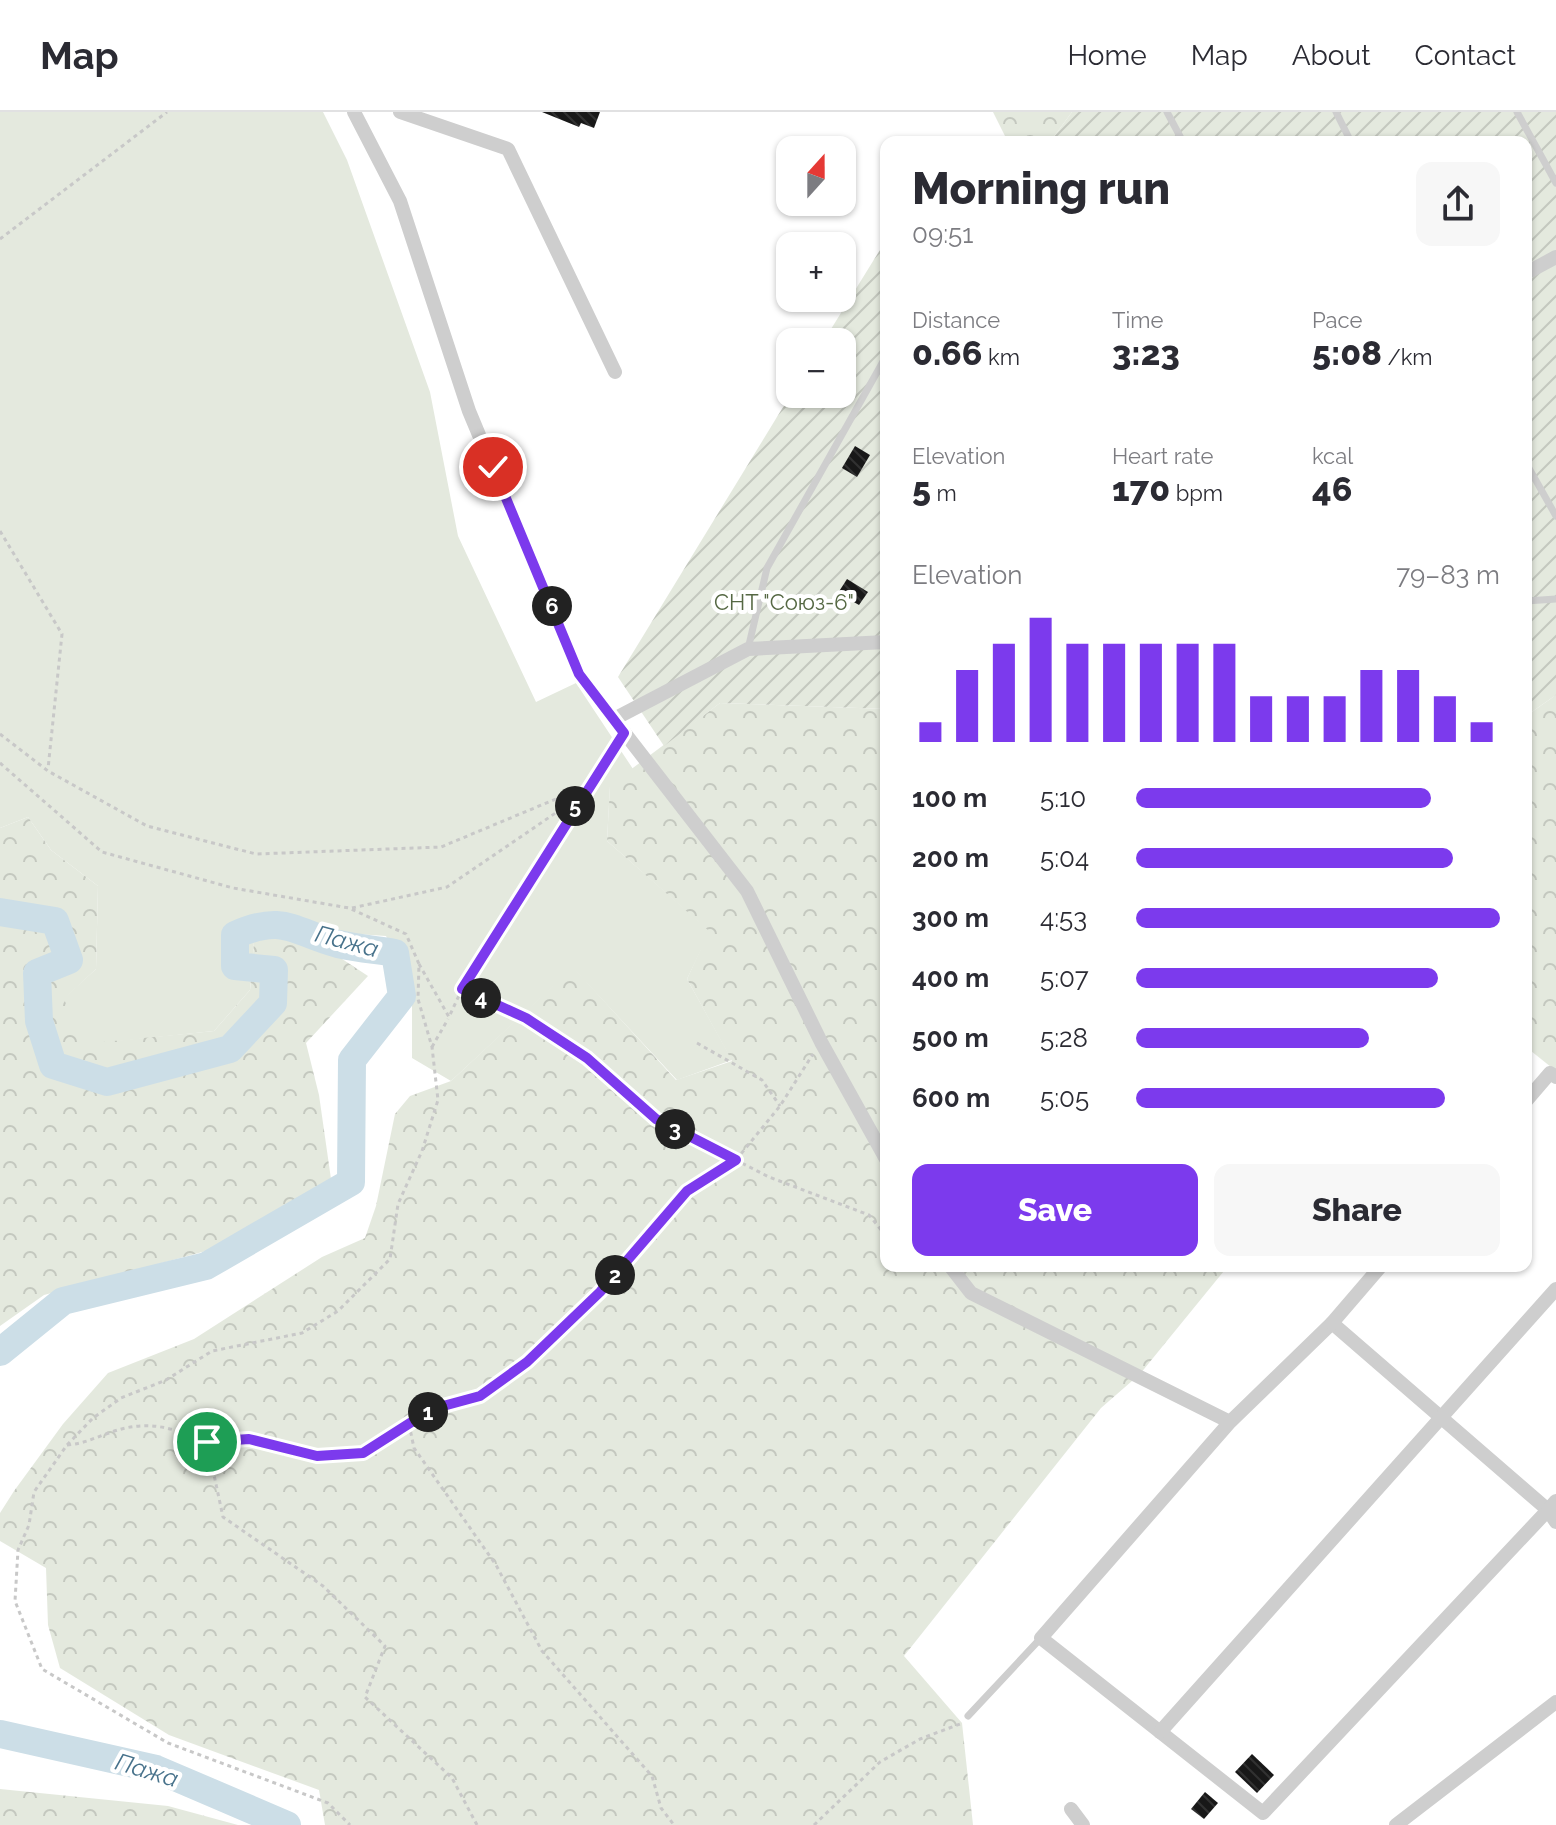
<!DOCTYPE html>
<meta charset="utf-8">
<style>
body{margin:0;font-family:Raleway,sans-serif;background:#f7f7f7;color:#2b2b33;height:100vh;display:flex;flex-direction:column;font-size:30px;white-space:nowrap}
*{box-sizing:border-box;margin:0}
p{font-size:26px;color:#7c7c81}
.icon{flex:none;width:44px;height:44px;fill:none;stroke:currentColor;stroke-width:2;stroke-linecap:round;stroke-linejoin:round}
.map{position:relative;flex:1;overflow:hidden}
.details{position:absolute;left:880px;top:24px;width:652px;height:1136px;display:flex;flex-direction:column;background:#fff;border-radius:16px;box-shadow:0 2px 6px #0004}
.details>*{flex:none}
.needle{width:52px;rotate:21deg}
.controls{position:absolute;left:776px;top:24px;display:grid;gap:16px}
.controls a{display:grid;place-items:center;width:80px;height:80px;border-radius:16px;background:#fff;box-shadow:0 2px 6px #0004;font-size:40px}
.pin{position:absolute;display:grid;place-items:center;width:68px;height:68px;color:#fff;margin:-34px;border:4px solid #fff;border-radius:50%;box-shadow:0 2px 8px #0007}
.km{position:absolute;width:40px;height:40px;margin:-20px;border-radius:50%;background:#222;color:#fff;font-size:22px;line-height:40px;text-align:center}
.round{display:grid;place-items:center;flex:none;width:84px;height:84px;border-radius:16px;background:#f7f7f7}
.head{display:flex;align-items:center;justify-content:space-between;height:136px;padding:0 32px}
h1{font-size:44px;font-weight:800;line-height:60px}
.stats{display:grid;grid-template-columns:repeat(3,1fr);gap:12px;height:136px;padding:8px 32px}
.stats div{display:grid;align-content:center}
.stats b{font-size:34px;font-weight:800}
.stats small{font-size:22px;font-weight:400}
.stats p{font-size:22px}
.chart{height:224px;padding:16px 32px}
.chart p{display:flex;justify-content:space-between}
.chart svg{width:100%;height:144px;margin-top:8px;stroke:#7c3aed;stroke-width:6}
.primary-button{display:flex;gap:16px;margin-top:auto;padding:16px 32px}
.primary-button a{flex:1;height:92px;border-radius:16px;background:#7c3aed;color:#fff;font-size:32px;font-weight:800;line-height:92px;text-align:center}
.primary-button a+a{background:#f7f7f7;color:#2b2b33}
ul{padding:0 32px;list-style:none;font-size:26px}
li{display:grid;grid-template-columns:128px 96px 1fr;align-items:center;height:60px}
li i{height:20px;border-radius:10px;background:#7c3aed}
header{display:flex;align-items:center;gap:48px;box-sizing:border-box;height:112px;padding:0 40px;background:#fff;border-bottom:2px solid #e1e1e2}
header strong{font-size:38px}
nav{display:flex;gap:44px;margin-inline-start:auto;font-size:28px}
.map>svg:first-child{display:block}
.grass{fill:#e4e9de}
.forest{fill:url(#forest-crowns)}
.garden{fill:url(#garden-furrows)}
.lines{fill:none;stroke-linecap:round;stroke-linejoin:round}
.river{stroke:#ccdee7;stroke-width:28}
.building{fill:url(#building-back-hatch)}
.path{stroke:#c8c8c8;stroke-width:3;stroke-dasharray:4 4;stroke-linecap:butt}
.lane{stroke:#cecece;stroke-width:7}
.street{stroke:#cecece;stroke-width:14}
.route-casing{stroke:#fff;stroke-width:16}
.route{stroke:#7c3aed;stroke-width:10}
.labels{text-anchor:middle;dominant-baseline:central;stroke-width:8;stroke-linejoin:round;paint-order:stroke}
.park-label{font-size:22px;fill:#556843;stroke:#fff}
.water-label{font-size:24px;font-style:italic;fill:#47728b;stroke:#fff}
</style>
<header>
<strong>Map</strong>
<nav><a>Home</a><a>Map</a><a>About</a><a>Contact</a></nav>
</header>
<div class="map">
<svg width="1556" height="1713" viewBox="0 0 1556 1713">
<defs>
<pattern id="forest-crowns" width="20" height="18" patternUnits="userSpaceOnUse" patternTransform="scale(2)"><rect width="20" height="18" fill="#e4e9de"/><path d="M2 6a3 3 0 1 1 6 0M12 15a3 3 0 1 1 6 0" fill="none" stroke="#c4c8bf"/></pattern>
<pattern id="garden-furrows" width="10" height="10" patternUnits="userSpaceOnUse" patternTransform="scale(2)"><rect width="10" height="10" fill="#e4e9de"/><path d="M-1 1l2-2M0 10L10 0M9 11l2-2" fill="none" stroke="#c4c8bf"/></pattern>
<pattern id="building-back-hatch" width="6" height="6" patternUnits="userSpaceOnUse" patternTransform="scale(2)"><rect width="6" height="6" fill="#181818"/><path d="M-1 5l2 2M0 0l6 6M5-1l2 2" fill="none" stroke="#313131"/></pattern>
</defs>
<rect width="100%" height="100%" fill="#fff"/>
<path class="grass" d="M0,0H323L347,48L430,280L458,424L536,590L576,571L633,657L610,674L607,729L710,819L687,867L732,948L677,968L573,856L451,969L412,946V876L386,824L299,818L254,830L250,878L214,919L82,933L63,887L96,857L98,774L51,738L28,705L0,716Z"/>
<g class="forest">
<path d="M993,0H1072L1050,30H1008Z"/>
<path d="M1556,583V959L1526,935V604Z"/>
<path d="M720,591L886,597V1154H1228L1140,1262L1101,1296L904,1544L962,1611L973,1713H325L319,1678L169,1623L60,1556L48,1513L46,1456L0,1429V1401L14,1379L63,1312L108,1261L194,1227L322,1145L365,1126L376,1094L395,1002L410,984L451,969L573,855L676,968L732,949L687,867L709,819L607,729L610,673Z"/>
<path d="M28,705L51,738L98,774L96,857L64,887L83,932L214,919L250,878L254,830L298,818L368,864L306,931L319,983L331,1067L206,1139L44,1183L0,1214V716Z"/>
<path d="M0,1677L168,1694L238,1713H0Z"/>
</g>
<g class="garden">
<path d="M1072,0H1556V583L1526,604V30H1050Z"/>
<path d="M883,133L886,134V597L720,591L664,634L618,565L791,282H842V230H823Z"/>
</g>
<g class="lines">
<g class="river">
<path d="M0,800L55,809L69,848L37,861L39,909L53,953L107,970L230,937L273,891L274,858L235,854V823C285,801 293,820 338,832C356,836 376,838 395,841L402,884L352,948L351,1070L206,1154L63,1189L0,1240"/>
<path d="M0,1622L156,1657L287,1713"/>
</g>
</g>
<g class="building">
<path d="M542,0H600L594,16L581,11L579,15Z"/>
<path d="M855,334L870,343L857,365L842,356Z"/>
<path d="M847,467L868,480L859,493L838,481Z"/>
<path d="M1252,1642L1274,1663L1257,1681L1235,1660Z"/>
<path d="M1205,1680L1218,1691L1204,1707L1191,1697Z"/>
</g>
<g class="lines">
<g class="path">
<path d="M0,127L167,0"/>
<path d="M0,419L62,522L48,657"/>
<path d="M0,622L48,659L147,714L256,742L441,735L587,674L616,633"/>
<path d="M0,651L102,740L233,776L349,796L406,822L419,852L418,887L432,935L438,988L422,1039L398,1092L390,1147L338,1199L302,1221L212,1239L166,1268L121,1286L93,1306L67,1333L34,1380L29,1413L18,1438L15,1489L42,1557L168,1631L328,1691L350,1713"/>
<path d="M352,796L447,775L579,685"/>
<path d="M419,852L449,905L462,877L526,906L587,946L656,1007L769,1065L869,1103L886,1124"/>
<path d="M461,878L587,674"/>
<path d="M697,931L762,968L780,994"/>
<path d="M432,935L448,907"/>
<path d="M409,1312L414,1336L496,1453L542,1539L652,1664L661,1696L674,1713"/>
<path d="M67,1333C83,1332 94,1326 109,1321C146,1307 171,1315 207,1330"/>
<path d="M477,1713L452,1666L365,1585L385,1534L323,1474L223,1405L207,1330L249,1327L317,1344L363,1341L432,1297L480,1284L527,1250L600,1180L687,1079L736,1048L780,994L813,942"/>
<path d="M814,1713L880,1650L920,1627L960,1612"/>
</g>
<g class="lane">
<path d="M1167,0L1183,30"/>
<path d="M1336,0L1351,30"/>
<path d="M1517,0L1556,71"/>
<path d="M1526,351L1556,404"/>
<path d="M1526,489L1556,487"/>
<path d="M748,537L767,456L885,246"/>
<path d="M968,1604L1041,1526"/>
</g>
<g class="street">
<path d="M354,0L400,89L469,299L579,562L747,779L821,930L886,1047"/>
<path d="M400,0L508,37L615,260"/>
<path d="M1526,161L1556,145"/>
<path d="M614,607L748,537L886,530"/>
<path d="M1526,989L1550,961L1556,965"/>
<path d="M950,1154L971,1181L1230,1310L1332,1211L1548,1398L1263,1701L1041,1526L1230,1310"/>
<path d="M1332,1211L1381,1154"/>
<path d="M1556,1389L1548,1398L1556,1410"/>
<path d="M1160,1620L1556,1177"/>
<path d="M1071,1697L1083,1713"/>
<path d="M1396,1713L1556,1590"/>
</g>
</g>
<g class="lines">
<g class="route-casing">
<path id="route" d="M207,1330L249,1327L317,1344L363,1341L432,1297L480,1284L527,1250L600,1180L687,1079L736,1048L656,1007L587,946L526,906L462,877L624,621L579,562L493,355"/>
</g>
<use href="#route" class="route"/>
</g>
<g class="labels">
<g class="park-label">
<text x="784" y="490">СНТ "Союз-6"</text>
</g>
<g class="water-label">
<text transform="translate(347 829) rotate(15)">Пажа</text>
<text transform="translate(147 1658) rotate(17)">Пажа</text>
</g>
</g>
</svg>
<div class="controls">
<a><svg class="needle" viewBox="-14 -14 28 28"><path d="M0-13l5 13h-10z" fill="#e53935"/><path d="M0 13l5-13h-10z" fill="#7c7c81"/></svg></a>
<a>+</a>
<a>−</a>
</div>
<div class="pin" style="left:207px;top:1330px;background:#1e9e55"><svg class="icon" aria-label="arrive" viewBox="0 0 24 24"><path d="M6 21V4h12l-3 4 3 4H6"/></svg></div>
<div class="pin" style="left:493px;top:355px;background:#d93025"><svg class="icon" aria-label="check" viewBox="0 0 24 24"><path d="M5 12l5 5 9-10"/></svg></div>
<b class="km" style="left:428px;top:1300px">1</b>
<b class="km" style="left:615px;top:1163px">2</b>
<b class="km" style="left:675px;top:1017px">3</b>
<b class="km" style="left:481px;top:886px">4</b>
<b class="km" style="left:575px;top:694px">5</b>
<b class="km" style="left:552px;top:494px">6</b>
<section class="details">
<div class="head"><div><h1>Morning run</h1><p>09:51</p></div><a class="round"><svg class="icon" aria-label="share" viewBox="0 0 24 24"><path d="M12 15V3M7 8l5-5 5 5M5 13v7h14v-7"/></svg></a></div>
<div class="stats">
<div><p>Distance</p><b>0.66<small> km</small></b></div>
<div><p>Time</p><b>3:23</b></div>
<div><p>Pace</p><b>5:08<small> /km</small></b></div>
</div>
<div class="stats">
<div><p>Elevation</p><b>5<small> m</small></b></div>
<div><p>Heart rate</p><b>170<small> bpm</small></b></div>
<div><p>kcal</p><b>46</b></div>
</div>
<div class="chart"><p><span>Elevation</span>79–83 m</p>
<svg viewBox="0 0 160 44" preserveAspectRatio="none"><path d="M5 44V38M15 44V22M25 44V14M35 44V6M45 44V14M55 44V14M65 44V14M75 44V14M85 44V14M95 44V30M105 44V30M115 44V30M125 44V22M135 44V22M145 44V30M155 44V38"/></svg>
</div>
<ul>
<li><b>100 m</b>5:10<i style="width:81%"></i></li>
<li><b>200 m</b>5:04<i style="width:87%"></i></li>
<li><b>300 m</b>4:53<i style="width:100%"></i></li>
<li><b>400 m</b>5:07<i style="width:83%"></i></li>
<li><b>500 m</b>5:28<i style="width:64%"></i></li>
<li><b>600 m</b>5:05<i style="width:85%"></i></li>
</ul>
<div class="primary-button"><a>Save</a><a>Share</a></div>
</section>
</div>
